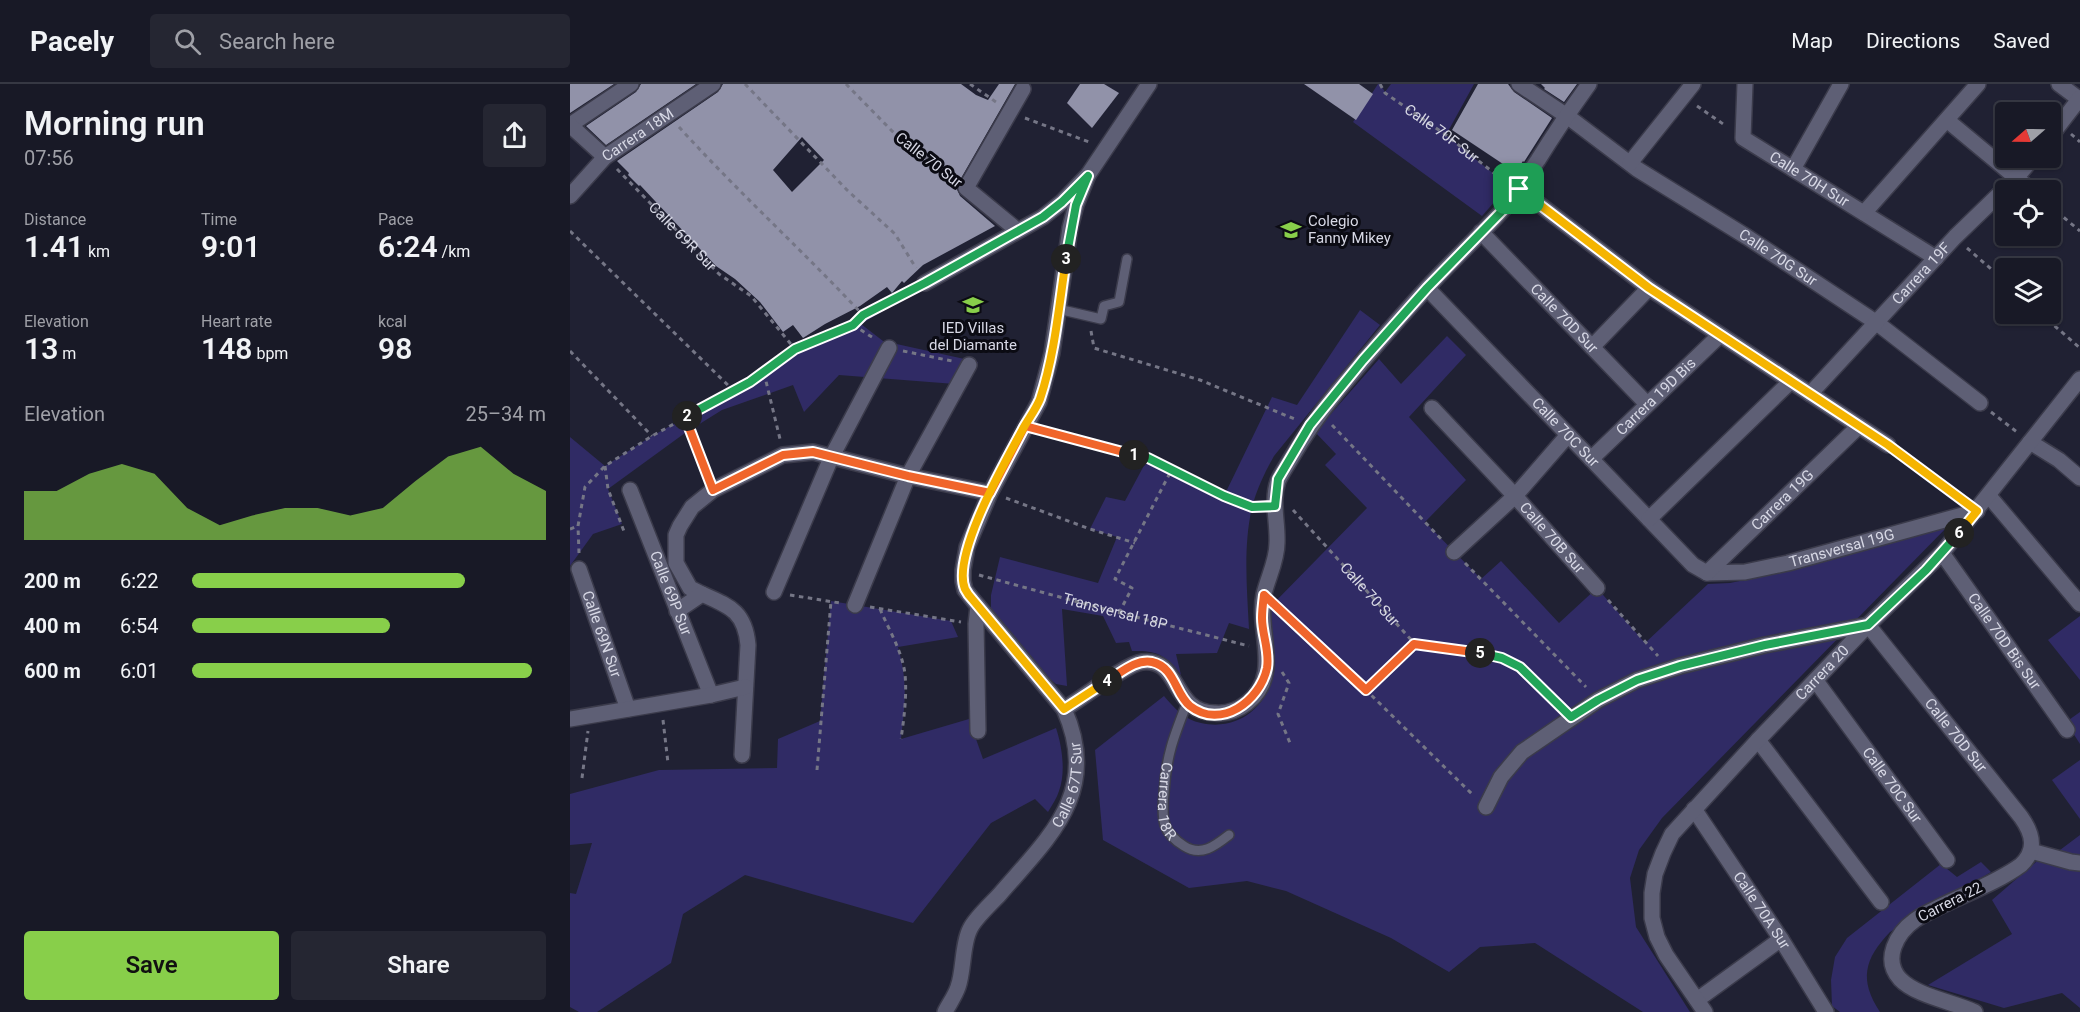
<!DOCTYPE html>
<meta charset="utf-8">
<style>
body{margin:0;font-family:Roboto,sans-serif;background:#252632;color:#f1f3f6;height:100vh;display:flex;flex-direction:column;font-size:22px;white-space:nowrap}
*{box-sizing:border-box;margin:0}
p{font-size:20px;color:#9fa0a7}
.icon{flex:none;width:33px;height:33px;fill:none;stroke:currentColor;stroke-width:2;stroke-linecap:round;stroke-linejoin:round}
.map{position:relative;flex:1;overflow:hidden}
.drawer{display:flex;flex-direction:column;background:#181926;width:570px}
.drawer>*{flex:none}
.needle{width:39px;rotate:250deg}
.fabs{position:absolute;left:1425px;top:18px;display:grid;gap:12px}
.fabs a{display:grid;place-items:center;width:66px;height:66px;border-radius:6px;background:#181926;box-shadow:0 2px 4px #0004,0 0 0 2px #363843;font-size:30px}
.pin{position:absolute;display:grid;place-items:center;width:51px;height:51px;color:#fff;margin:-26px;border-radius:12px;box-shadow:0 3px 9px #0006}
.km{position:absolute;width:30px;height:30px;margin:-15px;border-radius:50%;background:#222;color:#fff;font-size:16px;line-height:30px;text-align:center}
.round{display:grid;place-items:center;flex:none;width:63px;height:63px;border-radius:6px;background:#252632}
.head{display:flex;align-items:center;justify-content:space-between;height:102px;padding:0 24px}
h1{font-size:33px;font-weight:600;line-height:45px}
.metrics{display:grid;grid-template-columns:repeat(3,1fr);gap:9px;height:102px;padding:6px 24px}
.metrics div{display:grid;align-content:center}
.metrics b{font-size:30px;font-weight:600}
.metrics small{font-size:16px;font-weight:400}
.metrics p{font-size:16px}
.chart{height:168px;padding:12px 24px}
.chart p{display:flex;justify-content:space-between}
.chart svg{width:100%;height:108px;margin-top:6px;fill:#88cf4a;opacity:.7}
.button{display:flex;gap:12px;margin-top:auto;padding:12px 24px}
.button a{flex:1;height:69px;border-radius:6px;background:#88cf4a;color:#111;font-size:24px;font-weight:600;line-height:69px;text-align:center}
.button a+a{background:#252632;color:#f1f3f6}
ul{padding:0 24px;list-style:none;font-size:20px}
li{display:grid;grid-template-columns:96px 72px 1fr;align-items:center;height:45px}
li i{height:15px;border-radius:8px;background:#88cf4a}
header{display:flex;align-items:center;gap:36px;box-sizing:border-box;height:84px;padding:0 30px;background:#181926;border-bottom:2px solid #363843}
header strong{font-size:28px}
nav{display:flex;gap:33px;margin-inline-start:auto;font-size:21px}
.search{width:420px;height:54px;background:#252632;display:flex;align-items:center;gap:15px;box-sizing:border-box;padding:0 21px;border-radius:6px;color:#9fa0a7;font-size:22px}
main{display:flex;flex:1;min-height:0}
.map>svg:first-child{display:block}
.green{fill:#302b65}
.building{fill:#9192a9;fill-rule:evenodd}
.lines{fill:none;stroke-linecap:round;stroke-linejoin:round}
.lane-casing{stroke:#3b3b4b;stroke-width:12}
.street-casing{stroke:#3b3b4b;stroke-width:18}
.secondary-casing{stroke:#3b3b4b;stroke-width:18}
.path{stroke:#757686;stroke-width:3;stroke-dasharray:4.5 4.5;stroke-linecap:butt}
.lane{stroke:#5e5f75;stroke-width:9}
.street{stroke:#5e5f75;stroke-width:15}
.secondary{stroke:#5e5f75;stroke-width:15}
.split-1-casing{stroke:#fff;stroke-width:12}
.split-2-casing{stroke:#fff;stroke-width:12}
.split-3-casing{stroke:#fff;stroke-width:12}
.split-4-casing{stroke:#fff;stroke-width:12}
.split-5-casing{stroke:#fff;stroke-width:12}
.split-6-casing{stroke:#fff;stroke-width:12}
.split-7-casing{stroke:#fff;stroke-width:12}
.split-1{stroke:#22a559;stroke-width:8}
.split-2{stroke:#f0652b;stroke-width:8}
.split-3{stroke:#22a559;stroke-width:8}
.split-4{stroke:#f5b400;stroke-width:8}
.split-5{stroke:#f0652b;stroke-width:8}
.split-6{stroke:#22a559;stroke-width:8}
.split-7{stroke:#f5b400;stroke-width:8}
.labels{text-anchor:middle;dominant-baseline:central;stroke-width:6;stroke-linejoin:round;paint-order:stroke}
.street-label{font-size:15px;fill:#d7d8e5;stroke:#0b0b13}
.poi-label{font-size:15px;fill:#d7d8e5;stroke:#0b0b13;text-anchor:start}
</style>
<header>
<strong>Pacely</strong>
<div class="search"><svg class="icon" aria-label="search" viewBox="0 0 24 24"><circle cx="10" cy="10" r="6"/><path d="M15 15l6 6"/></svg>Search here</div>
<nav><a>Map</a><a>Directions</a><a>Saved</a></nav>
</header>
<main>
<section class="drawer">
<div class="head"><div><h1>Morning run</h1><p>07:56</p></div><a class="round"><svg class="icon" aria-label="share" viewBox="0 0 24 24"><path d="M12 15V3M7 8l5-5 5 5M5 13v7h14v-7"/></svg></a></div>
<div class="metrics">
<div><p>Distance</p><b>1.41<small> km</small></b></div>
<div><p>Time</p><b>9:01</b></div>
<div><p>Pace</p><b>6:24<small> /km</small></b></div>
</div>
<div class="metrics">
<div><p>Elevation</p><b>13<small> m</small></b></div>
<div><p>Heart rate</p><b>148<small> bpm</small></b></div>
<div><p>kcal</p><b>98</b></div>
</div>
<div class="chart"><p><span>Elevation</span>25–34 m</p>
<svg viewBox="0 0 160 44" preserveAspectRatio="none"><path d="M0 44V24L10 24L20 17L30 13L40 17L50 31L60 38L70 34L80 31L90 31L100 34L110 31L120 20L130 10L140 6L150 17L160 24V44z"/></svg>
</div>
<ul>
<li><b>200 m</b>6:22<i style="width:77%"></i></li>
<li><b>400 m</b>6:54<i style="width:56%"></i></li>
<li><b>600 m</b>6:01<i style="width:96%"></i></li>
</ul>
<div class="button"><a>Save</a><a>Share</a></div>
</section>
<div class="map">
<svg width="1510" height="928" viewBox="0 0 1510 928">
<rect width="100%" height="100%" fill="#202133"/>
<g class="green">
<path d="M808,0H810L815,8L821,0H904L876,51L930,95L926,116L912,132L783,38Z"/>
<path d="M355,199V202L291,240L313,257L408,278L398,301L269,291L234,328L223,301L152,326L115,349L38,405L52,440L23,450L0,482V353L35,382L82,352L180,298L225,265L283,241L293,231Z"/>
<path d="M790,226L810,241L704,372C695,388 687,405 682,423C673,463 677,505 679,545L659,539L647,569L606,570L611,591C595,571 588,566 562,567L559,558L546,559L533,532L492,525L497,602L486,600L476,592L421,535V511L430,473L528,499L547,453L520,445L536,413L555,417L578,374L654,412L702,313L727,321Z"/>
<path d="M877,252L896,271L839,333L896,396L855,438L911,495L931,477L989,539L1027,504L1075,559L1138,500L1160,499L1218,487L1380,440L1092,734L1069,766L1060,794L1066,843L1120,928H1073L965,859L910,863L879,888L821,854L716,807L677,797L619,804L533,756L525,666L594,612C604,624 615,636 631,639C670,648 701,620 705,582C706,568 699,541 697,526L797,424L755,381L766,370L745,348L809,275L831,300Z"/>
<path d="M261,517L381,537L388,553L328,563C338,599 335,618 331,655L399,635L413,675L486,644C492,662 496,688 489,707C487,714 482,721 478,728L465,715L421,739L343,839L175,791L113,830L101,879L27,928H9L0,923V809L6,810L22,759L0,761V710L89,686L207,684L208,655L250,637Z"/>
<path d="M1510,532V596L1478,556Z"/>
<path d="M1510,628V660L1496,638Z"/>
<path d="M1510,676V735L1482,696Z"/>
<path d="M1510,751V924L1492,909L1434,924L1358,901L1442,850L1422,816L1481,765L1486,769Z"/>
<path d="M1411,778L1421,788L1320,848C1294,875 1289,896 1310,928H1270L1262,922L1261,896L1265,873L1277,854L1371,780L1387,793Z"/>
</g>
<g class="building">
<path d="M0,0H44L0,29Z"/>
<path d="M71,0H126L36,61L16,42L66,8Z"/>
<path d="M153,0H391L406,11L418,16L429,0H445L386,103L390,112L425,142L353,181L334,199L332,197L322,209L317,203L290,222L255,240L233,254L223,241L213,248L190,218L165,195L146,182L70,101L69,102L58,91L59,89L47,77L148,8ZM232,53L254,76L222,108L203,86Z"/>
<path d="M510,0H534L549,9L522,44L497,19Z"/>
<path d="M734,0H789L803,10L786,36Z"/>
<path d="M908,0H938L944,8L982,34L954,78L953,77L947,86L937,80L936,82L882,46Z"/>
<path d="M971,0H1007L994,18L974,5L975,4Z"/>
</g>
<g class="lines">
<g class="lane-casing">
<g id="lane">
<path d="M488,225L531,235L534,222L549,218L557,175"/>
<path id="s5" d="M617,619C604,652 596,672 594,709C593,719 592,731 595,741C598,750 606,757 614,762C631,773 645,762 659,751"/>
</g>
</g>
<g class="street-casing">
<g id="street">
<path id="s6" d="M949,0L997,32L1067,85L1177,153L1307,239L1410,319"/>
<path id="s7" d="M1175,0L1173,54L1366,174"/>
<path d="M1489,0L1509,15"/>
<path d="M1378,37L1461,106"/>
<path d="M0,41L61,0"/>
<path d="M0,41L35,73"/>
<path d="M1480,53L1510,14"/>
<path d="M1060,79L1123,0"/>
<path d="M1223,85L1271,0"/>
<path d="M949,105L1079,204L1318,361"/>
<path id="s8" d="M0,112L35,73L143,0"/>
<path d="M1294,129L1408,0"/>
<path d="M447,146L396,104L453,5"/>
<path id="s9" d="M911,148L1077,320"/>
<path d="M355,199L473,133L492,118L518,91L579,0"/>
<path id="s10" d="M857,204L1123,481L1137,489L1175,488L1218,479L1407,427"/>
<path d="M1022,263L1079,204"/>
<path id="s11" d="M1240,310L1385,153L1446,94L1463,74"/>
<path id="s12" d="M862,324L945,412L1027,504"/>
<path d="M1460,358L1489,376L1510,394"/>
<path id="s13" d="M1021,375L1150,251"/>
<path id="s14" d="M60,406L141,611"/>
<path d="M1419,412L1510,520"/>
<path d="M1079,435L1221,297"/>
<path d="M884,468L945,412L998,351"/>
<path id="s15" d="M1372,469L1497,646"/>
<path id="s16" d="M9,485L58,625"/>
<path id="s17" d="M1137,489L1289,342"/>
<path d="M204,508L261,374L319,264"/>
<path d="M132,510L120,504L106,479V451L110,442L122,423L143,406L213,371L243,368L338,392L420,409"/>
<path d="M285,521L338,392L399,281"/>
<path d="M107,527L132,510C159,522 175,527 178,561L172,671"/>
<path id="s18" d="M1246,597L1377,776"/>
<path d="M494,625C511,615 556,580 572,578C611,573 601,629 645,629C657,630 668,626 677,619C713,591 686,547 694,510C698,493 707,477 707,459C708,438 701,417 708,397C711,390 716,383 720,376C734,352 749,330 766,309C796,273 826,237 858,203C882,177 908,153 932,127C946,112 956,93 968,76C984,50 1001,25 1019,0"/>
<path d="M0,635L141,611L175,603"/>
<path d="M408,647L406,540L408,522"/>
<path d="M1188,656L1311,818"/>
<path d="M916,723L931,693L952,668L1028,616L1067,596L1110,582L1195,561L1298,541"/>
<path id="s19" d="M1124,725L1211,855L1256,928"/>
<path d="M1461,767L1501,778L1510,779"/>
<path d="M1127,916L1211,855"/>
<path id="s20" d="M375,928C379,920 385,912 388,903C394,887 392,860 400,845C405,834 421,820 430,810C480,752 531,708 494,625L403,516L395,506L393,497V486L397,463L420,409L469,318L482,269L500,144L506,121L518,91"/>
</g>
</g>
<g class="secondary-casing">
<g id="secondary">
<path id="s21" d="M1298,541L1451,733C1463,750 1467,766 1451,781C1428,798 1395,810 1369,823C1361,827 1352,831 1345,836C1327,849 1312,875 1330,895C1346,912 1384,918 1405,928"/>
<path id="s22" d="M1135,928L1096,871L1087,853L1082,834V809L1085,790L1093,769L1102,750L1188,656L1298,541L1372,469L1510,295"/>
</g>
</g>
<g class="path">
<path d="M175,0L277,106L325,150L346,184"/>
<path d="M276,0L322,47L382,94"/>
<path d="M400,0L426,18"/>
<path id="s1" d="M810,0L815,9L876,51L934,97"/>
<path d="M1127,22L1156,42"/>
<path d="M455,34L519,58"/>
<path d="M109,43C168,108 233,167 293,231"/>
<path d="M1501,50L1510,58"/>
<path id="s2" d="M47,85L149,190L181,212L225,265"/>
<path d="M1480,122L1510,147"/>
<path d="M0,147L164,307"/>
<path d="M1397,164L1436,198"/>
<path d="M1471,230L1510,264"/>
<path d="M283,241L305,255"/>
<path d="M521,247L524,264L630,296L727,336"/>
<path d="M0,267L82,352"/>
<path d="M333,267L382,277"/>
<path d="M194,289L210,355"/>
<path d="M1421,328L1447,348"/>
<path d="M115,333L137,390"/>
<path d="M762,341L873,457"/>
<path d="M472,347L578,374L654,413L682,423H688"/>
<path d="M1331,371L1391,415"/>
<path d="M35,382L38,405L55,450"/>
<path d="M436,414L520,445L565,459"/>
<path id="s3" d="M723,426L845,560C879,566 917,564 948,582C964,591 978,610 991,623"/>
<path d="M0,445L8,442"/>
<path d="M9,469L8,442L15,403L35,382L82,352L180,298L225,265L283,241L293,231L340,207"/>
<path d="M895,479L1016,603"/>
<path id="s4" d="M409,491L519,521L679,562"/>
<path d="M220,511L270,519"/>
<path d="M1038,516L1088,572"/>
<path d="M300,523L391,538"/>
<path d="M310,525C319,546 332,567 335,590C337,612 334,634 331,655"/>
<path d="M709,526L796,606L904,712"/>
<path d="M549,529L562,504L545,495L602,385"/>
<path d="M712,588L719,599L708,630L720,659"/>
<path d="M796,606L845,560"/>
<path d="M93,636L98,679"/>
<path d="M247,686L261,517"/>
<path d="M12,694L18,647"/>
</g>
<use href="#lane" class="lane"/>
<use href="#street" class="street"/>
<use href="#secondary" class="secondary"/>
</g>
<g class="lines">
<g class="split-1-casing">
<path id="split-1" d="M564,371L578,374L654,412L682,423L705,422L708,395L740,341L793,276L857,204L933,126L949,105"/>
</g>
<g class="split-2-casing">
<path id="split-2" d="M117,332L115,333L143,406L213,371L243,368L338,392L420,409L455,342L564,371"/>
</g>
<g class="split-3-casing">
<path id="split-3" d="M117,332L180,298L225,265L283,241L293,231L355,199L473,133L492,118L518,92L506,121L496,175"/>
</g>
<g class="split-4-casing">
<path id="split-4" d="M496,175C489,221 485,270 470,315C466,325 459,334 454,343C437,375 381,471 395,505C397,509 400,513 403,516L494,625L537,597"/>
</g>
<g class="split-5-casing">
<path id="split-5" d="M537,597C551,589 565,575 582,578C605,583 605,610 620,622C651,646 690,617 697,584C700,567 692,551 692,534C692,526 693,519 694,511L796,606L844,560L910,569"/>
</g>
<g class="split-6-casing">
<path id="split-6" d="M910,569L932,574L950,583L1001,633L1028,616L1067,596L1110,582L1195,561L1298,541L1356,486L1389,449"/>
</g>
<g class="split-7-casing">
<path id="split-7" d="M949,105L1079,204L1318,361L1407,427L1389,449"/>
</g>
<use href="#split-1" class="split-1"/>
<use href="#split-2" class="split-2"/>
<use href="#split-3" class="split-3"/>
<use href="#split-4" class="split-4"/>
<use href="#split-5" class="split-5"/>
<use href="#split-6" class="split-6"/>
<use href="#split-7" class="split-7"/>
</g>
<defs>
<g id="school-bare" transform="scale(1.62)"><path d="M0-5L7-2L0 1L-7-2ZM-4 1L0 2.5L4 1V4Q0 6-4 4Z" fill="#88cf4a" stroke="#0b0b13" stroke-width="2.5" paint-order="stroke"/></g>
</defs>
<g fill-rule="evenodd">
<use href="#school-bare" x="721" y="146"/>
<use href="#school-bare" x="403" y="221"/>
</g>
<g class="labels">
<g class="street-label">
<text stroke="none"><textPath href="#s1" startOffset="80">Calle 70F Sur</textPath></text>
<text stroke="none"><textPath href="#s8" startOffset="92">Carrera 18M</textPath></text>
<text transform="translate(359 76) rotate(38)">Calle 70 Sur</text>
<text stroke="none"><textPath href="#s7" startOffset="132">Calle 70H Sur</textPath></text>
<text stroke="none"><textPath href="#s2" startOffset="94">Calle 69R Sur</textPath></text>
<text stroke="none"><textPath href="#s6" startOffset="312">Calle 70G Sur</textPath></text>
<text stroke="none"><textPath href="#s11" startOffset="164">Carrera 19F</textPath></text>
<text stroke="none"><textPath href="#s9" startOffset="120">Calle 70D Sur</textPath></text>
<text stroke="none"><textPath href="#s13" startOffset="90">Carrera 19D Bis</textPath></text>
<text stroke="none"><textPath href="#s10" startOffset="200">Calle 70C Sur</textPath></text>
<text stroke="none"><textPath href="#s17" startOffset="105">Carrera 19G</textPath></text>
<text stroke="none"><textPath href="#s12" startOffset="177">Calle 70B Sur</textPath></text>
<text stroke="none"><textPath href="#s10" startOffset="538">Transversal 19G</textPath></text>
<text stroke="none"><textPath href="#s14" startOffset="111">Calle 69P Sur</textPath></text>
<text stroke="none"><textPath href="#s3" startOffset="114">Calle 70 Sur</textPath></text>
<text stroke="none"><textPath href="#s4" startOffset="141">Transversal 18P</textPath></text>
<text stroke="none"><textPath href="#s16" startOffset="69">Calle 69N Sur</textPath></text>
<text stroke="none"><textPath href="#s15" startOffset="108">Calle 70D Bis Sur</textPath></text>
<text stroke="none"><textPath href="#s22" startOffset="417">Carrera 20</textPath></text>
<text stroke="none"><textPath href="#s21" startOffset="141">Calle 70D Sur</textPath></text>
<text stroke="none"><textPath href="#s20" startOffset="266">Calle 67T Sur</textPath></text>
<text stroke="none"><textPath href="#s18" startOffset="129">Calle 70C Sur</textPath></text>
<text stroke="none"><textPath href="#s5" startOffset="102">Carrera 18R</textPath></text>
<text transform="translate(1380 818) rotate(-27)">Carrera 22</text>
<text stroke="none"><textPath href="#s19" startOffset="122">Calle 70A Sur</textPath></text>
</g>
<g class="poi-label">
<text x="738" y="137">Colegio<tspan x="738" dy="17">Fanny Mikey</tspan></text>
<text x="403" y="244" text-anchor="middle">IED Villas<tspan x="403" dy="17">del Diamante</tspan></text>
</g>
</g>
</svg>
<div class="fabs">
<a><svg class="needle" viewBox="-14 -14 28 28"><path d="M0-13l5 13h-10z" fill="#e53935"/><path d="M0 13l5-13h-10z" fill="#9fa0a7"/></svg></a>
<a><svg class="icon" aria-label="locate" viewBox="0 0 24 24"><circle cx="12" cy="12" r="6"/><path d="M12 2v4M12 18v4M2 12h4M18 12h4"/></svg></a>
<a><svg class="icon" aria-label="layers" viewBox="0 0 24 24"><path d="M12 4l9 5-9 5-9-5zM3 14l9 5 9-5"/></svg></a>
</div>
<div class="pin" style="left:949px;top:105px;background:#1e9e55"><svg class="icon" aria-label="arrive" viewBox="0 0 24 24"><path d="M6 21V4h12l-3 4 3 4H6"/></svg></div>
<b class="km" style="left:564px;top:371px">1</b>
<b class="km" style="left:117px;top:332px">2</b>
<b class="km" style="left:496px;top:175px">3</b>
<b class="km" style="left:537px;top:597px">4</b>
<b class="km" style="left:910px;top:569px">5</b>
<b class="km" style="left:1389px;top:449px">6</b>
</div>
</main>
